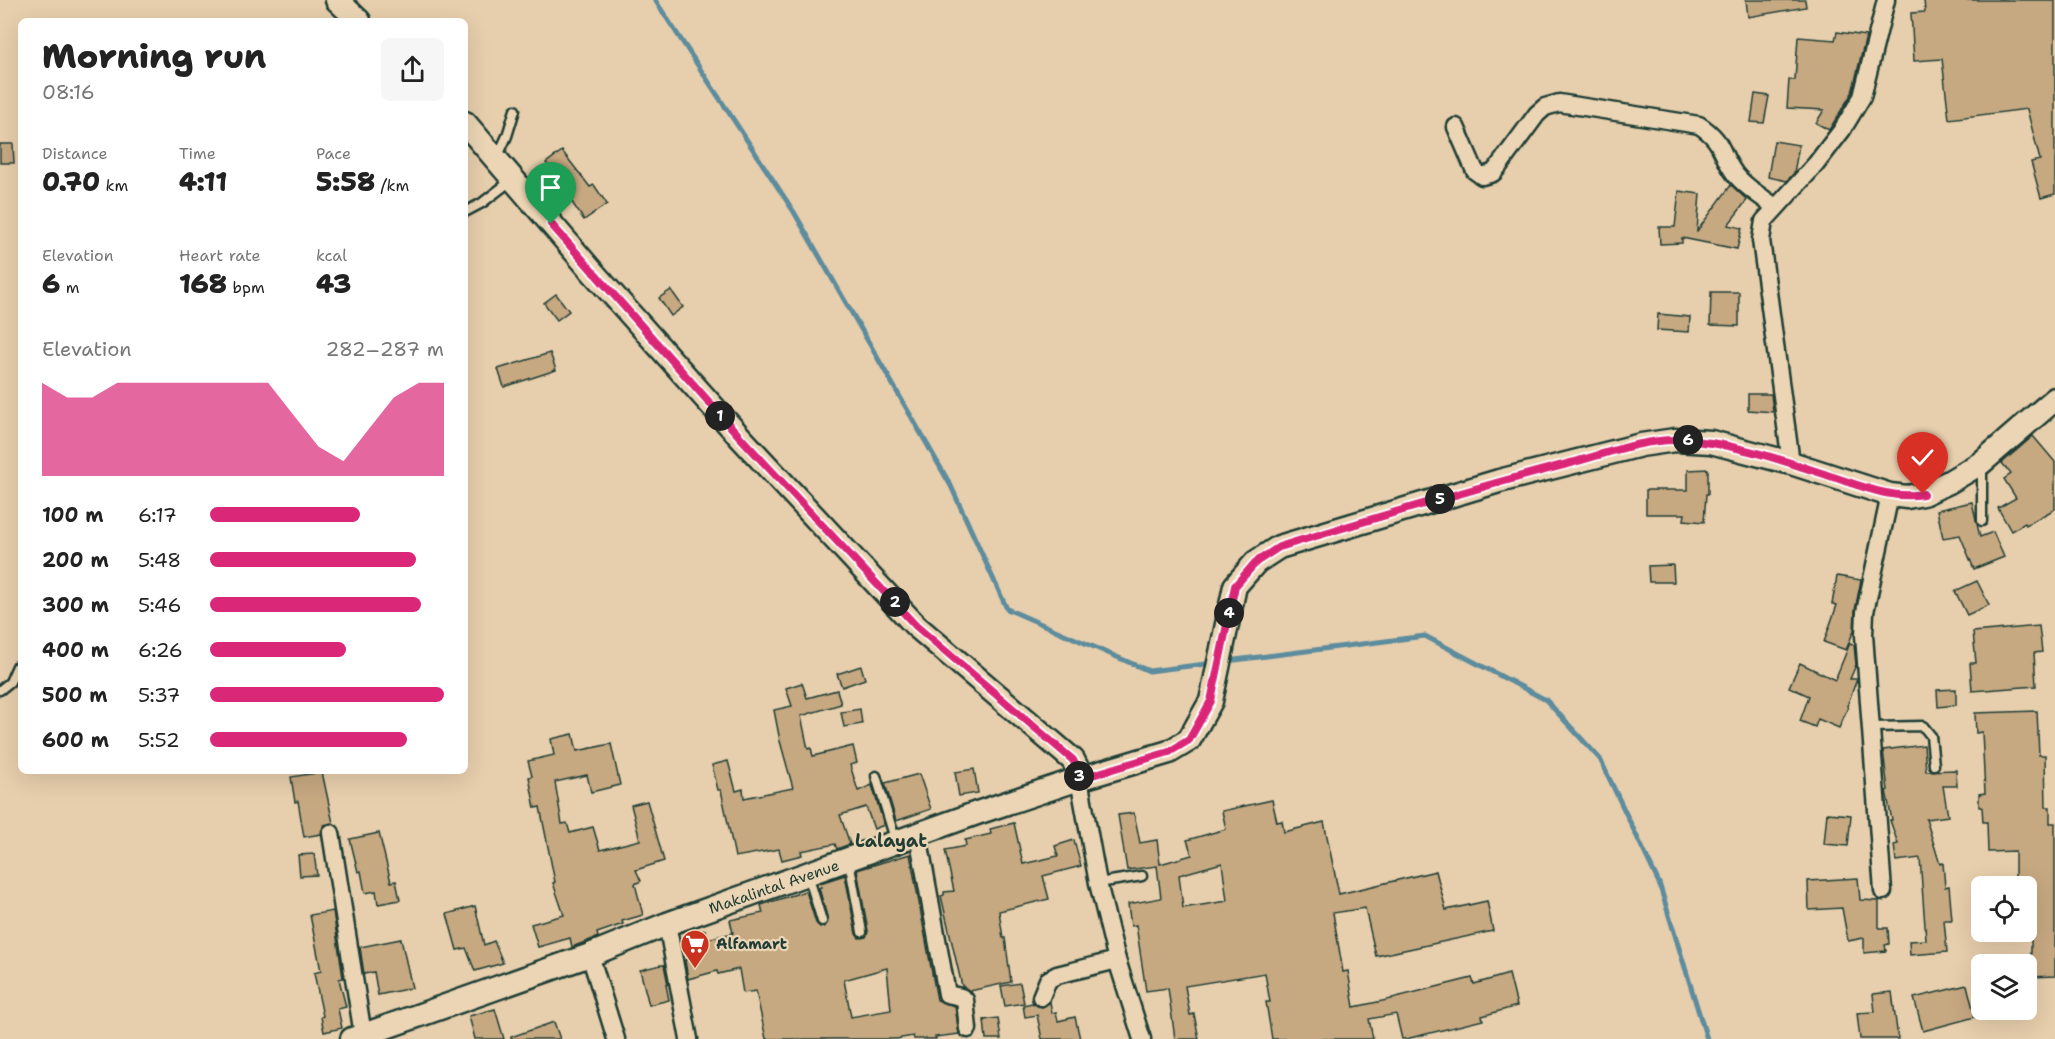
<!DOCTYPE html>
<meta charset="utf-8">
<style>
body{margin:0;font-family:"Shantell Sans",sans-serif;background:#f6f6f6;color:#222;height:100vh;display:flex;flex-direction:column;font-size:22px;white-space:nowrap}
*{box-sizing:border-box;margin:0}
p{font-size:20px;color:#767676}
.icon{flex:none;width:33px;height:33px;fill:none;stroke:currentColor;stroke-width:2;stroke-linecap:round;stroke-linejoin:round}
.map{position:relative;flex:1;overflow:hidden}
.details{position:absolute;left:18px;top:18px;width:450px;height:756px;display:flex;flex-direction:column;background:#fff;border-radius:9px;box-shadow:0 6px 24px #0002}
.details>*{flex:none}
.buttons{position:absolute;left:1971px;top:876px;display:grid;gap:12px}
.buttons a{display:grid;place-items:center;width:66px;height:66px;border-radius:9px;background:#fff;box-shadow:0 6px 24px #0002;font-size:30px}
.pin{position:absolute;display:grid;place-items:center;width:51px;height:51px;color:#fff;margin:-62px -26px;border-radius:50% 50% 50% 0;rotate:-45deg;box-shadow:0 0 6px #0007}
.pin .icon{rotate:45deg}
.km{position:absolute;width:30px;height:30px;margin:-15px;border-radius:50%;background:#222;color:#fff;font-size:16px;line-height:30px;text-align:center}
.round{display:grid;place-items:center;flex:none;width:63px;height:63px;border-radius:9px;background:#f6f6f6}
.summary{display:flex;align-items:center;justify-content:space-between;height:102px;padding:0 24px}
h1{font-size:33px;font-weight:800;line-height:45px}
.metrics{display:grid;grid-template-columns:repeat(3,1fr);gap:9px;height:102px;padding:6px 24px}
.metrics div{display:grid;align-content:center}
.metrics b{font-size:26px;font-weight:800}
.metrics small{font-size:16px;font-weight:400}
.metrics p{font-size:16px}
.chart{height:168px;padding:12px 24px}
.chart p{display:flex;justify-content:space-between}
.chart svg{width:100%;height:108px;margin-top:6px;fill:#db2777;opacity:.7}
ul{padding:0 24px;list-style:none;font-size:20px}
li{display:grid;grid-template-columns:96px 72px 1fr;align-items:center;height:45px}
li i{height:15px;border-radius:8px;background:#db2777}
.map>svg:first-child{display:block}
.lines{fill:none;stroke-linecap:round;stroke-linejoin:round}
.stream{stroke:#5b8c9d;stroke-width:5}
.building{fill:#c6a881;stroke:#1f3d34;stroke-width:1.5;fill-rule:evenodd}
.lane-casing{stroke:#1f3d34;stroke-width:13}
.street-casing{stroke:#1f3d34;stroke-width:21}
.secondary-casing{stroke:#1f3d34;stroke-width:27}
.lane{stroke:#ebd5b4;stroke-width:8}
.street{stroke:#ebd5b4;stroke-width:16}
.secondary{stroke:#ebd5b4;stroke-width:22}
.route-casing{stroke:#fff;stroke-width:12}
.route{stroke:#db2777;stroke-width:8}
.labels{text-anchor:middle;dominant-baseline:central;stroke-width:4.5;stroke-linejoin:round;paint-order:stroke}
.street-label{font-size:15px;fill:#1f3d34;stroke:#ebd5b4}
.poi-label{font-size:15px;font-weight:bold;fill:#1f3d34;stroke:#ebd5b4;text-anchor:start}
.quarter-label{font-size:18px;font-weight:bold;fill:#1f3d34;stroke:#ebd5b4}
</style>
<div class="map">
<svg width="2055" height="1039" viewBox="0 0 2055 1039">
<rect width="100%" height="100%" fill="#e7ceac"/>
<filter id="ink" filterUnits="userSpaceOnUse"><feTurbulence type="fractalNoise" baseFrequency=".0167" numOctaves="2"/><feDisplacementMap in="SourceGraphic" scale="12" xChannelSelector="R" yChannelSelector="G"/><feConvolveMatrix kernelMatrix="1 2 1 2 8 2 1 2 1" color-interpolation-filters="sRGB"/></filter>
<g filter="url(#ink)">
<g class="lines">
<g class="stream">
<path d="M655,0L794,212L951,486L1007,609L1149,671L1214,663"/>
<path d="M1227,661L1425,636L1546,700L1600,759L1659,883L1707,1039"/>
</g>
</g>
<g class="building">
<path d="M1746,0H1805L1806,7L1748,17Z"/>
<path d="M1924,0H2055V194L2041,198L2031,162L2040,160L2027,109L1949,119L1942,59L1914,61L1911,13L1925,12Z"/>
<path d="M1837,32L1866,36L1852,93L1829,130L1816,123L1824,110L1787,108L1789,80H1795L1798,37L1835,40Z"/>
<path d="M1755,94L1769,96L1764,123L1751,122Z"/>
<path d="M1774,141L1799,145L1794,173L1787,181L1768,177Z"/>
<path d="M0,144H13L14,163H0Z"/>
<path d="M562,151L590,187L594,185L607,204L584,220L571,201L573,199L546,163Z"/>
<path d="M1731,185L1747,200L1728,225L1742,228L1737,249L1682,238V243L1660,244L1659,227H1675L1679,191L1700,194L1697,231Z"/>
<path d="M671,290L683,307L671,316L659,298Z"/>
<path d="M1711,292H1739V326L1710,325Z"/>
<path d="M556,294L569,311L557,320L544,303Z"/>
<path d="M1658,314L1690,317L1689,332L1657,330Z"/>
<path d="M550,353L556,370L504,387L498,369Z"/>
<path d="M1748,394H1771L1773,412L1748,410Z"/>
<path d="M2033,436L2055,462V509L2026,525L2025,523L2011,531L1998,508L2016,498L2004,479L2011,474L2002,463Z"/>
<path d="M1708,469V494H1706L1704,522L1684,520L1685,514H1646V490H1688V470Z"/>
<path d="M1972,502L1980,537L1993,532L2004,557L1974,569L1960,535L1943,538L1937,510Z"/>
<path d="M1673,565L1674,582H1649L1648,566Z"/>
<path d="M1837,576L1861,580L1855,610L1854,630L1846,650L1824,642L1837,605L1832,604Z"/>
<path d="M1977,581L1989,605L1967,615L1955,591Z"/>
<path d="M2039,626L2042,652L2034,653L2036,686L1972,691L1970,663H1976L1973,632Z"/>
<path d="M1850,643L1854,645L1856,665L1850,679H1857L1847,706L1848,707L1839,728L1818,719L1815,727L1800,721L1809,696L1789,687L1800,663L1835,680Z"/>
<path d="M861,666L865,679L842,687L837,674Z"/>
<path d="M802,683L807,698L837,690L841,704L801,716L808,749L811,748L813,756L853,746L857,763L850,765L858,791L872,785L884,825L874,829L866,807L840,815L850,844L837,849L835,844L801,851L802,855L782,860L779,849L735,857L721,790H718L712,765L728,761L736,791L743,789L744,798L793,788L780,741L774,710L792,706L786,688Z"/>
<path d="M1956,689V705L1938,707L1937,690Z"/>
<path d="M860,709L862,724L844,727L841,712Z"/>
<path d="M2037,711L2039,755H2045L2046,807H2050V823H2055V976L2031,977V918H2026V886H2015V851L1988,852L1987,822H1983L1982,807H1979V794L1985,793L1982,732L1976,733L1975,713Z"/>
<path d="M573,734L577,751L611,744L620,785L591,792L587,775L555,782L562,824L567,823L570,833L593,827L600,850L640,840L631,805L647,801L664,861L636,870L641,881L635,884L643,915L622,921L623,924L597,933L598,937L572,947L570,938L538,947L531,924L564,915L553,883L555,882L540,807L535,808L529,777L532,776L528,761L554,755L551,739Z"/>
<path d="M1924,745L1926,771L1956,770L1957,786H1943L1948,816L1926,819L1940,864L1943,863L1945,887L1949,886L1952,920H1944L1947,952L1910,955L1909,941L1926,940L1920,858L1896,861L1894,845L1898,844L1890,820H1892L1886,791L1888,790L1883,750Z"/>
<path d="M974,769L978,793L959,796L955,772Z"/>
<path d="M322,772L333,823L324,825L321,834L304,837L298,801L295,802L291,777Z"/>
<path d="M919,774L931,809L896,821L885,783Z"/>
<path d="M1272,800L1277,822L1282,821L1284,832L1324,822L1339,894L1436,871L1446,910L1487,901L1493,931L1376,956L1365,908L1333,913L1343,972L1348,971L1354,1007L1392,999V998L1472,978L1474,984L1509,974L1517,1006L1482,1016L1483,1020L1406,1039H1402L1396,1014L1369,1019L1373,1039H1272L1266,1002H1270L1265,973L1185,986L1190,1015L1194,1014L1199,1039H1175L1168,988L1146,991L1136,925L1131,926L1128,904L1161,898L1157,866L1127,870L1118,815L1134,813L1140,843L1157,840L1160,864L1192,855L1187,840L1226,829L1222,811ZM1222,863L1227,901L1183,908L1179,875Z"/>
<path d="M1827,813L1851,815L1848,846L1824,844Z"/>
<path d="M1014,823L1023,864L1058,856L1055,846L1074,840L1081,866L1043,876L1049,899L999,911L1003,938H1005L1011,982L970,991L962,986L941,896L944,895V892L954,891L945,850L966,846L965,840L991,834L990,829Z"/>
<path d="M379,833L391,882L396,881L400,900L378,904L376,891L365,893L361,871L358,872L350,839Z"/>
<path d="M314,854L317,875L300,876L298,855Z"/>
<path d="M910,854L937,1000L955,1006L959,1034L935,1037L936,1039H914L913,1036L896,1039H766L756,991L743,993L739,969L718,974L717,971L688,979L685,960L695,957L688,934L705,930L707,939L733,933L730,920L763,913L761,905L806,891L816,923L820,927H824L828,920L819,888L821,887L820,883L845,875L856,934L859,938L866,937L868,931L857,870ZM887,968L891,1010L851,1017L844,980Z"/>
<path d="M1858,878L1860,900L1879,901V928H1888L1889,944L1885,945L1886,951L1864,953V938L1848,941L1842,908L1809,910L1808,881Z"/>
<path d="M475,906L484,945L494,941L503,963L475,971L466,948L457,950L447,914Z"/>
<path d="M333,911L343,978L339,979L346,1007L338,1009L342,1028L324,1032L321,1017L323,1016L314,973L321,971L310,915Z"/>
<path d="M401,939L412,988L378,995L374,972L364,974L360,947Z"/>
<path d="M661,965H664L668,984L666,985L669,1000L649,1005L640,970Z"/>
<path d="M1020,983L1024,1003L1005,1006L1001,986Z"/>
<path d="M1967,985L1975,1017L1923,1031L1914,998Z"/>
<path d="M1892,992L1898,1039H1860L1857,1013L1875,1012L1873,994Z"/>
<path d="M1050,1002L1052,1013L1056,1012L1058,1021L1075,1017L1080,1039H1042L1037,1015L1025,1017L1023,1005L1032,1003L1042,1007Z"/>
<path d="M495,1009L504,1039H475L469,1016Z"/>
<path d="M998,1018L1001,1039H986L984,1020Z"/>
<path d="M554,1022L560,1039H511V1037Z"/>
</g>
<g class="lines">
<g class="lane-casing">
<g id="lane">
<path d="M498,156L507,136L515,110"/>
<path d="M465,212L482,203L512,180"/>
<path d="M1982,466V521"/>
<path d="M0,690L10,682L17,666"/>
<path d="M1872,727L1923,726L1931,736L1934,765"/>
<path d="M876,776L896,842"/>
<path d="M849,861L862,932"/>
<path d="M808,875L822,921"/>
<path d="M1098,883L1142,876"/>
</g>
</g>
<g class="street-casing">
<g id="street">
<path d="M1456,127L1475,171L1482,176L1493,173L1498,167L1537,114L1545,107L1559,103L1699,125C1724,141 1720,154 1735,174C1745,187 1762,197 1775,207"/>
<path d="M1791,463L1761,240L1764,221L1816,164L1842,130L1862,97L1886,0"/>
<path d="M1079,779L1098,883L1117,960L1142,1039"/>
<path d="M331,833L363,1035"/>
<path d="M918,835L947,994L961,997L965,1000L968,1029"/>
<path d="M1883,891L1864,635L1865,612L1890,495"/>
<path d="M667,924L689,1039"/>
<path d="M590,955L616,1039"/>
<path d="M1041,997L1048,980L1057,975L1117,960"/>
</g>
</g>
<g class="secondary-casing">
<g id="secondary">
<path d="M337,0L359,21"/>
<path d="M465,123L590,269L740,437L916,626L1073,760L1077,768L1079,779"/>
<path d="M352,1039L590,955L667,924L977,813L1079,779L1169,752L1189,740L1211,701L1235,586L1256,562L1279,547L1499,481L1641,445L1675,440L1711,442L1791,463L1890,495L1907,497L1923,494L1949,482L1981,463L2055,399"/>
</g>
</g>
<use href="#lane" class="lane"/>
<use href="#street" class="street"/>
<use href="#secondary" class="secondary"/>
</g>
</g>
<g class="lines" filter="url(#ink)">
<g class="route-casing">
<path id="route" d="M551,224L740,437L916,626L1073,760L1077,768L1079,779L1169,752L1189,740L1211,701L1235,586L1256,562L1279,547C1376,518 1473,488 1571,463C1605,454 1643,439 1678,440C1728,441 1779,459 1827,475C1859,485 1890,500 1923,494"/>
</g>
<use href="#route" class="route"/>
</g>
<defs>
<g id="supermarket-pin" transform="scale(1.5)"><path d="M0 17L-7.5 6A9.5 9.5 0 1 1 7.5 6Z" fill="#c8321e" stroke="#ebd5b4"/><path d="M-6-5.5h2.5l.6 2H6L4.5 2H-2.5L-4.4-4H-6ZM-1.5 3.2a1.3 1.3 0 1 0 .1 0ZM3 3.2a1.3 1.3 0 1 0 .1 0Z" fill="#fff"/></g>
</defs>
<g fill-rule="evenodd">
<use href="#supermarket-pin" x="695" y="944"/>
</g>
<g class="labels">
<g class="street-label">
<text transform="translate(774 887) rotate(-19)">Makalintal Avenue</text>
</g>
<g class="poi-label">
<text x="716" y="944">Alfamart</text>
</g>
<g class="quarter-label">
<text x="891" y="841">Lalayat</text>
</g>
</g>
</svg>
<div class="buttons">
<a><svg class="icon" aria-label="locate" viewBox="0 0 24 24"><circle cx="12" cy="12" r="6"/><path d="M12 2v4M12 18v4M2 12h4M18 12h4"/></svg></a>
<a><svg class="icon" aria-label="layers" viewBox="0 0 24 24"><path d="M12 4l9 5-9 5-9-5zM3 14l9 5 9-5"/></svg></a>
</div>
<div class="pin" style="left:551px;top:224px;background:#1e9e55"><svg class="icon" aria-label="arrive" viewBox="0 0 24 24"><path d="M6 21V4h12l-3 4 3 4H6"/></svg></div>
<div class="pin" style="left:1923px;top:494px;background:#d93025"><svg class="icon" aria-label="check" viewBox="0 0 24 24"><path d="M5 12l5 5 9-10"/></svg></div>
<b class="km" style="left:720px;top:416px">1</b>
<b class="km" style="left:895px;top:602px">2</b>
<b class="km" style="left:1079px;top:776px">3</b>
<b class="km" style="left:1229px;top:613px">4</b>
<b class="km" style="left:1440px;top:499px">5</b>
<b class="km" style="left:1688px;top:440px">6</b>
<section class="details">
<div class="summary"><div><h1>Morning run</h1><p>08:16</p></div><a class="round"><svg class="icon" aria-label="share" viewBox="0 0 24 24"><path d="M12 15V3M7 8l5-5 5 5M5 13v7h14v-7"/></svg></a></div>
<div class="metrics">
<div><p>Distance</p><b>0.70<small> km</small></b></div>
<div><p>Time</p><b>4:11</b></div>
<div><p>Pace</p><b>5:58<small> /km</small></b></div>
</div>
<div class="metrics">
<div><p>Elevation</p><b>6<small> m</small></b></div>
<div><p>Heart rate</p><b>168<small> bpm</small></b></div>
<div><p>kcal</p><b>43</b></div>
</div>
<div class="chart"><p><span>Elevation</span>282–287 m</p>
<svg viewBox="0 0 160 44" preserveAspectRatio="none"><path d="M0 44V6L10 12L20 12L30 6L40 6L50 6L60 6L70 6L80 6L90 6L100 19L110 32L120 38L130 25L140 12L150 6L160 6V44z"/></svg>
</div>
<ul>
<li><b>100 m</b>6:17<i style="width:64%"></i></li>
<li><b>200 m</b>5:48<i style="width:88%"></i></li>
<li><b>300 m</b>5:46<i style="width:90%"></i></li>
<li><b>400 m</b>6:26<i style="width:58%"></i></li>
<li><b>500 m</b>5:37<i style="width:100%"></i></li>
<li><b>600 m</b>5:52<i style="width:84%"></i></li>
</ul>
</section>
</div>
